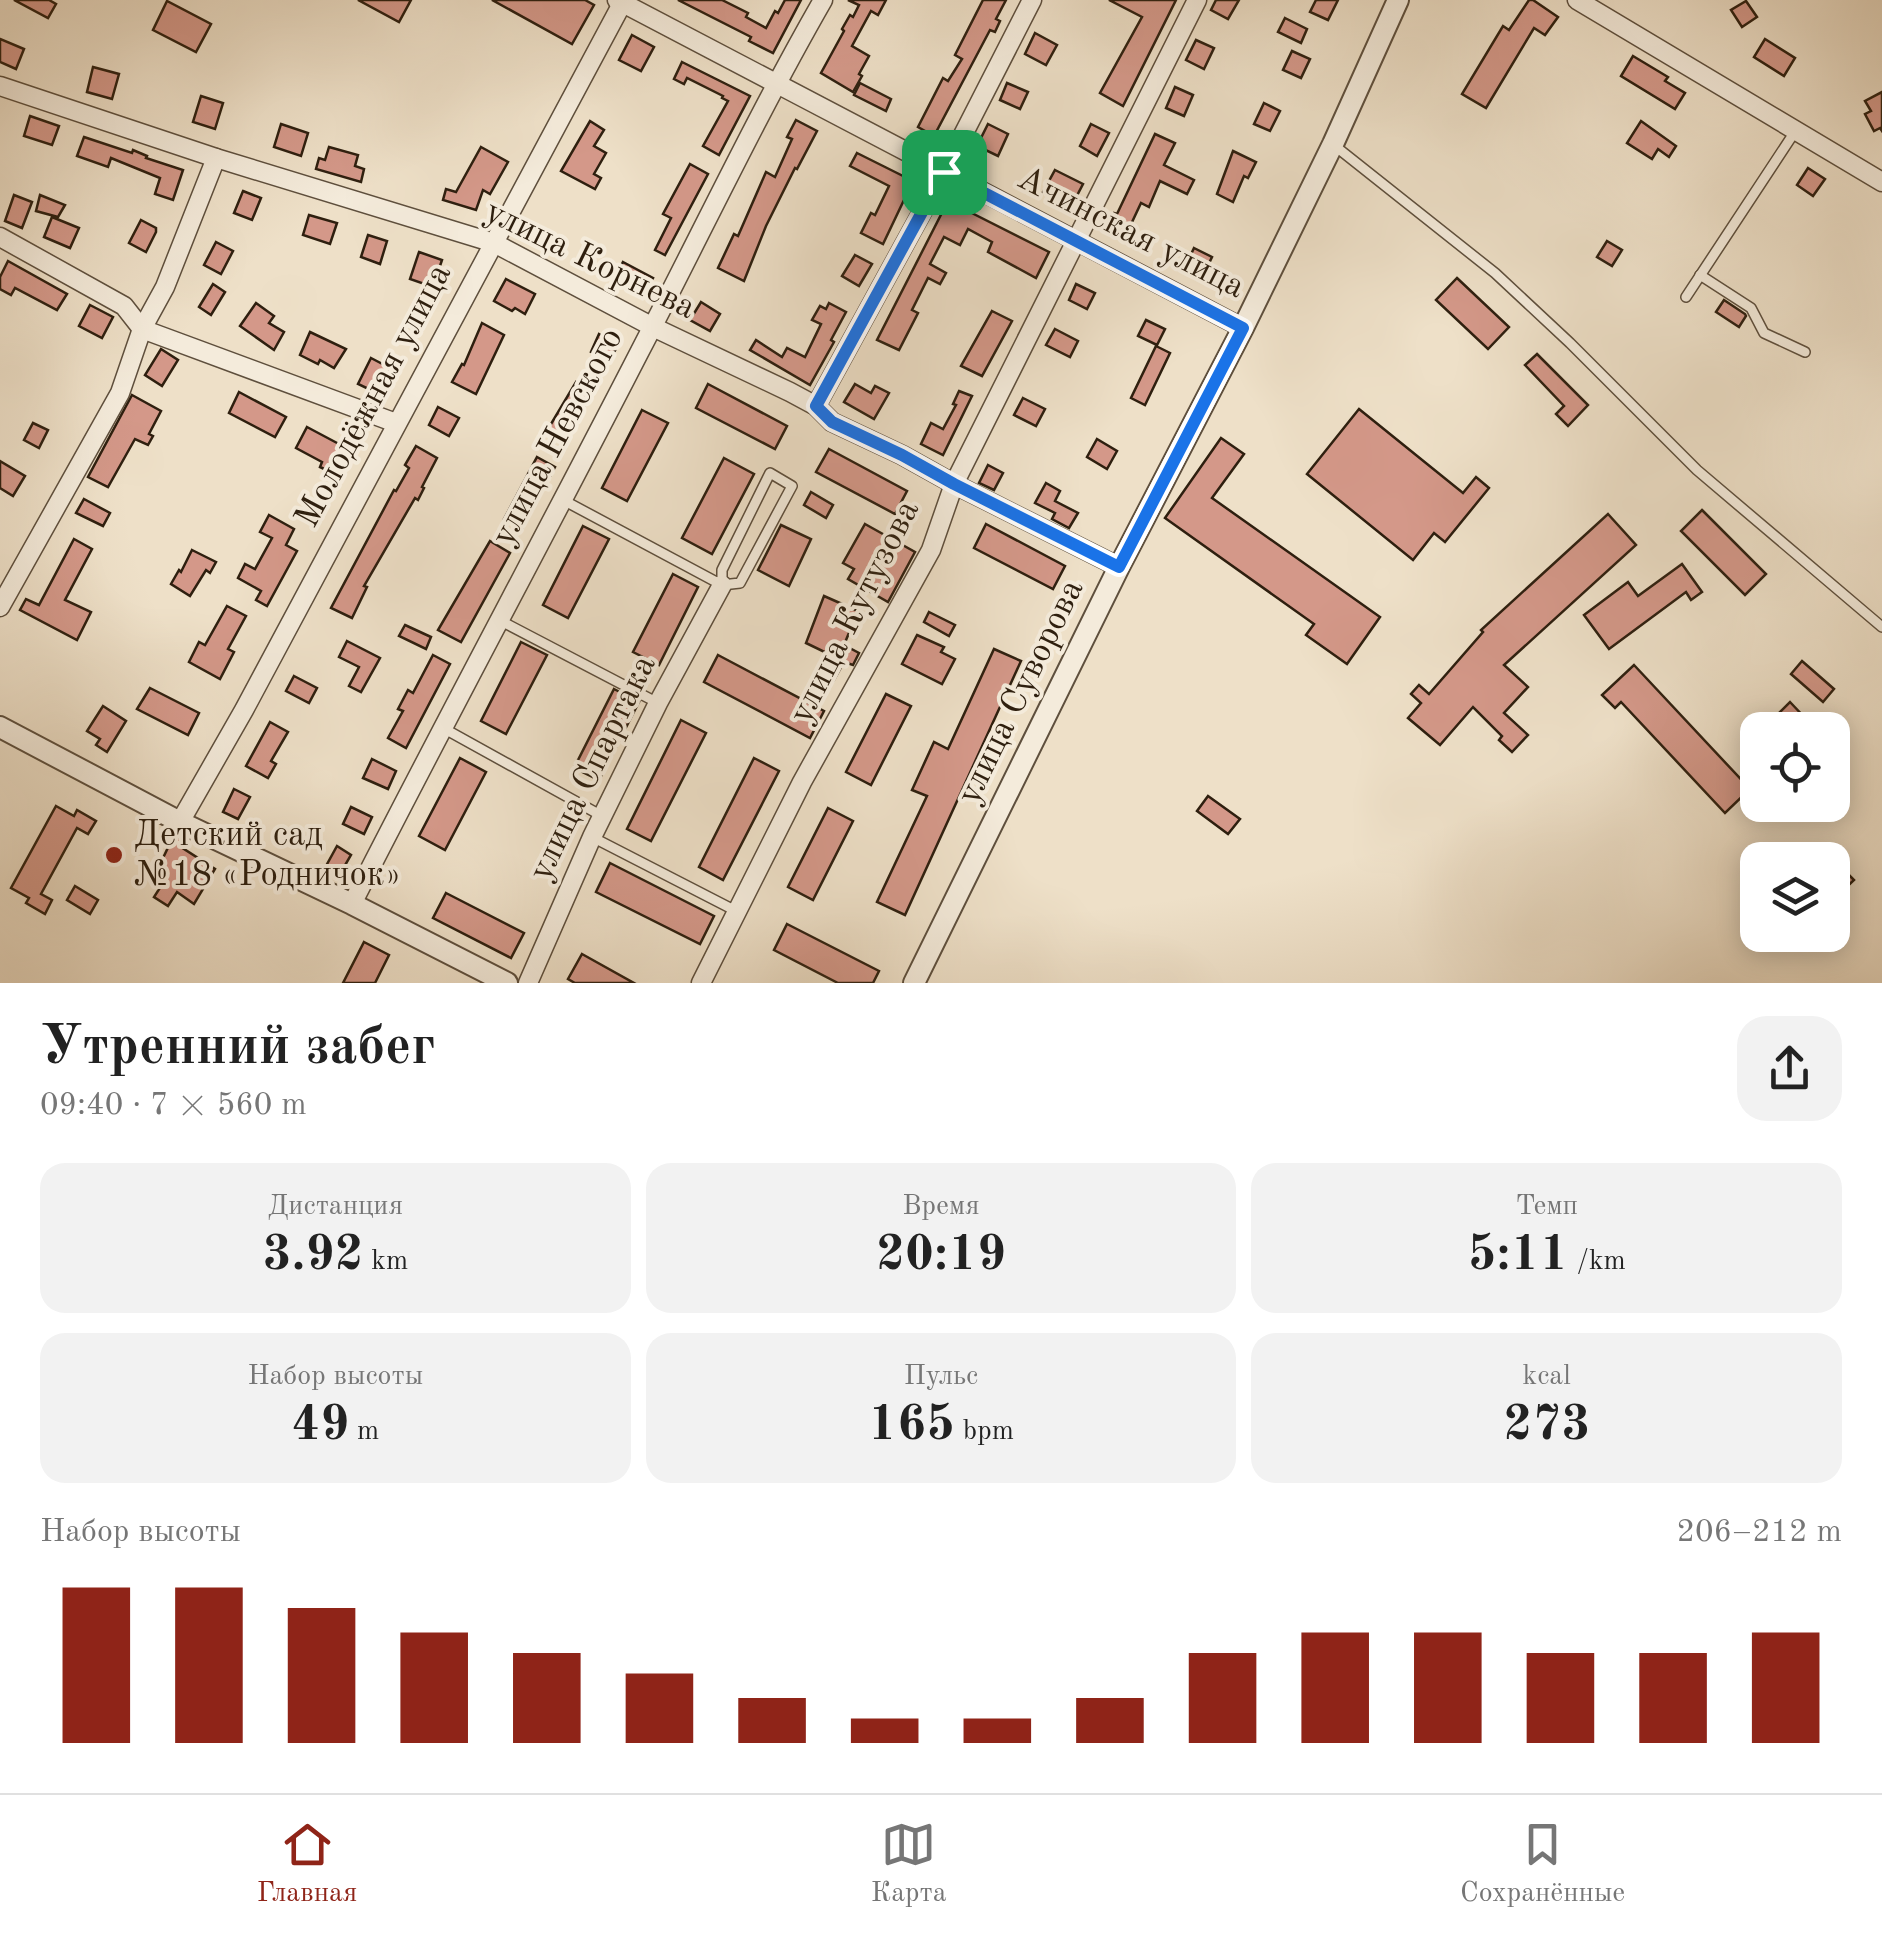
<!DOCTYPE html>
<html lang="ru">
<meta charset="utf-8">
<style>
body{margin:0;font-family:"Old Standard TT",serif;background:#f2f2f2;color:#222;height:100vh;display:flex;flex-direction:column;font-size:38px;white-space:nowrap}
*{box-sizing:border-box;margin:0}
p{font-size:32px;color:#767676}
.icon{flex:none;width:55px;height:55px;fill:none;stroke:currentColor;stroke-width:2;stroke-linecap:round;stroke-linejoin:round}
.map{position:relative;height:983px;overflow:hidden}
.panel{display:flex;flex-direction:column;background:#fff;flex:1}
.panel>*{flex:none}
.controls{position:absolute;left:1740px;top:712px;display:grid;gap:20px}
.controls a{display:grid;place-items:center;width:110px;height:110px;border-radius:20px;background:#fff;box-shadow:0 5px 25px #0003;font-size:50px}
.pin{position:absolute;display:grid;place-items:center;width:85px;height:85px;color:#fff;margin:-42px;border-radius:20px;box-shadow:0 5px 15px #0006}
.round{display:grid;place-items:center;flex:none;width:105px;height:105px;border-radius:30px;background:#f2f2f2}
.headline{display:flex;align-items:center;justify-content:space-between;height:170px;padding:0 40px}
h1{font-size:55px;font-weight:700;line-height:75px}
.metrics{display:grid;grid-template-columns:repeat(3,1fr);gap:15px;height:170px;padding:10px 40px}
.metrics div{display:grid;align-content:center;border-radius:25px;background:#f2f2f2;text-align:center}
.metrics b{font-size:50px;font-weight:700}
.metrics small{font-size:28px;font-weight:400}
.metrics p{font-size:28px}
.chart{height:280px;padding:20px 40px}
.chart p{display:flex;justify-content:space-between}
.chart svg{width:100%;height:180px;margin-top:10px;stroke:#8f2418;stroke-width:6}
.tabs{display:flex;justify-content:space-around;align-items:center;height:140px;border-top:2px solid #e0e0e0;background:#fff;font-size:28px;color:#767676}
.tabs a{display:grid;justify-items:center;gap:5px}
.tabs .active{color:#8f2418}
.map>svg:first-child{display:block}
.building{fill:#d49889;stroke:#2e1f0f;stroke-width:2.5}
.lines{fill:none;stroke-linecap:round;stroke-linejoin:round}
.service-casing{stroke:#5e4f3d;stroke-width:12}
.minor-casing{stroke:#5e4f3d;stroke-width:21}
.tertiary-casing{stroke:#5e4f3d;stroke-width:24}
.service{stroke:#f4ebdb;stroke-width:9}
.minor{stroke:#f4ebdb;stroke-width:18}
.tertiary{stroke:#f4ebdb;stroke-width:20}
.route-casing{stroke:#fff;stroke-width:20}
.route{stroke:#1a73e8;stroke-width:12}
.poi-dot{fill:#8f2418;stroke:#f4ebdb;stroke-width:4}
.labels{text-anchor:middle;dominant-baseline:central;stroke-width:8;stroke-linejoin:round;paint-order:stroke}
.street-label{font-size:35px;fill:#2e1f0f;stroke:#f4ebdb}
.poi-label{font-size:35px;fill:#2e1f0f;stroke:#f4ebdb;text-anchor:start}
</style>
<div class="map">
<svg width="1882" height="983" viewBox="0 0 1882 983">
<rect width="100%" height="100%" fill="#eee0c8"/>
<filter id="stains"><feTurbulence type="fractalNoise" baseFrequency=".002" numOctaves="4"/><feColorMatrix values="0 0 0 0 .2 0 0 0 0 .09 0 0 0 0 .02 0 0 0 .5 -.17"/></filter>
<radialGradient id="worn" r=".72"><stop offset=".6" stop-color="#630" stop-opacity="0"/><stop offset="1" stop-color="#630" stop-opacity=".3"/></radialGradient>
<g class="building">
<path d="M14,0H49L56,4L48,18Z"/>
<path d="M358,0H411L399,22Z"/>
<path d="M492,0H585L594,5L572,44Z"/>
<path d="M678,0H722L748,13L746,17L766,28L775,11L778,13L785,0H801L773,53L749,41L751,37Z"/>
<path d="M848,0H886L878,15L871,11L852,46L869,56L859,74L862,76L853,92L821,73L844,31L842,29L850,15L853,17L859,5Z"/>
<path d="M983,0H1006L996,19L1000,21L995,32L990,30L934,136L918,127L943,78L948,81L962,59L955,55Z"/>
<path d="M1109,0H1176L1123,106L1100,93L1142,17Z"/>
<path d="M1216,0H1239L1228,19L1211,10Z"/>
<path d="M1316,0H1338L1328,20L1310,12Z"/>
<path d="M1529,0H1533L1558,17L1545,35L1534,28L1486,108L1462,94L1503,26L1509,30Z"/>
<path d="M167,1L211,24L196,52L153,30Z"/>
<path d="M1746,1L1757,17L1742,27L1731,10Z"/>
<path d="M1285,18L1307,29L1301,43L1278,32Z"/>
<path d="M1035,33L1057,45L1046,65L1025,54Z"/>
<path d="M632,35L654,47L641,71L619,60Z"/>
<path d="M0,39L24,49L16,69L0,62Z"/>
<path d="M1765,39L1795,58L1784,76L1754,57Z"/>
<path d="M1196,40L1214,48L1204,69L1186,60Z"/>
<path d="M1292,51L1310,59L1301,78L1283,70Z"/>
<path d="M1633,56L1668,77L1665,81L1685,93L1675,109L1621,76Z"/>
<path d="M682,62L750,96L719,155L703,146L728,101L722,98L723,96L687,78L684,84L674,79Z"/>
<path d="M93,67L119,74L112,99L87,92Z"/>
<path d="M860,83L891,99L886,111L854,95Z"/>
<path d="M1007,83L1028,92L1020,109L1000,100Z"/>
<path d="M1175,87L1193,95L1184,116L1166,108Z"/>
<path d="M1882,92V131L1880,128L1874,131L1865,114L1871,111L1865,101Z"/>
<path d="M201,96L223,103L215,129L193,122Z"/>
<path d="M1264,103L1280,111L1270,131L1254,124Z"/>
<path d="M30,116L59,126L52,145L24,136Z"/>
<path d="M796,120L817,131L797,169L795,168L766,226L744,281L718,268L734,234L738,236L766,172L775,177L792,139L787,137Z"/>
<path d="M590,121L604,130L594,146L606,153L594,174L601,178L595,189L561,171Z"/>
<path d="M1641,121L1676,146L1669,157L1658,149L1652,159L1627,143Z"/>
<path d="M281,124L308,133L301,156L274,147Z"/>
<path d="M988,124L1008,134L998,156L977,146Z"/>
<path d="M1091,124L1109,133L1097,156L1080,146Z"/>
<path d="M1155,134L1175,143L1164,165L1194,180L1187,194L1160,181L1149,207L1141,203L1125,237L1107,228L1114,213L1117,214Z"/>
<path d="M84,137L132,153L133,150L147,156L146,158L183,170L173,200L155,194L160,178L111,158L108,167L77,156Z"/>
<path d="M329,147L358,155L355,166L364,169L361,182L316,169L319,158L325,160Z"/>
<path d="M481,147L508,162L490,194L483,190L476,210L443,200L446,189L456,192Z"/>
<path d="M1233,151L1256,162L1248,178L1244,176L1233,202L1217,194Z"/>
<path d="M857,153L913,181L883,244L861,233L871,213L875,215L889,186L850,166Z"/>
<path d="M690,164L708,174L665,255L655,250L671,218L663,214Z"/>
<path d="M1808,168L1825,179L1813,196L1797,185Z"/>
<path d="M1055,170L1083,184L1071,207L1043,192Z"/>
<path d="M243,191L261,198L252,220L234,213Z"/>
<path d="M14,195L32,202L22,228L5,221Z"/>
<path d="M40,195L65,205L58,217L36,211Z"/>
<path d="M948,201L1049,252L1036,278L988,252L992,242L968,229L960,245L944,237L930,264L946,273L940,284L928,278L912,310L918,313L899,350L877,340Z"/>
<path d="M309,215L337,223L330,244L303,235Z"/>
<path d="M52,217L79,228L70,248L44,237Z"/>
<path d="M141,220L156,228V232L146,252L129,243Z"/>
<path d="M368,235L387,241L380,264L361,257Z"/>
<path d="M1607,241L1622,250L1612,266L1597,257Z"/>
<path d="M216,242L233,251L221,274L204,265Z"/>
<path d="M1194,248L1212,257L1203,276L1185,267Z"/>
<path d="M419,252L442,260L433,287L410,279Z"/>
<path d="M855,255L872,264L859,286L842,276Z"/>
<path d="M8,261L67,294L57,310L15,288L11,295L0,289V277Z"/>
<path d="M623,262L653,278L642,297L613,281Z"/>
<path d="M1457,278L1509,327L1488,349L1436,300Z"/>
<path d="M506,279L535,294L525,314L515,308L512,311L494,301Z"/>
<path d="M213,284L225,292L211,315L199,307Z"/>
<path d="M1076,284L1095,293L1087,309L1069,300Z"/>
<path d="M1724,300L1745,314L1746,316L1739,327L1716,312Z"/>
<path d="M701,302L720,314L710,331L690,320Z"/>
<path d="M256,303L274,316L269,323L284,332L274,350L240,326Z"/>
<path d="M829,303L846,312L831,340L834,342L810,385L750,350L756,340L782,357L787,348L805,357L821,324L812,320L820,306L826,309Z"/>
<path d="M90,305L113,317L102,338L79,326Z"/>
<path d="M992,311L1012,321L982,376L961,366Z"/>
<path d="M1146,320L1165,329L1157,345L1138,336Z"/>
<path d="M482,323L504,335L476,394L452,382L462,364L464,365Z"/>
<path d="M1055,329L1078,341L1070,357L1046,345Z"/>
<path d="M310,332L346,349L334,368L320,360L318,364L300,355Z"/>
<path d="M599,334L618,344L610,361L591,352Z"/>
<path d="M1156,346L1170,353L1145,405L1131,398Z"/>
<path d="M161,349L178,360L162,386L145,375Z"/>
<path d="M1537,354L1588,405L1568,426L1556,414L1564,406L1525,365Z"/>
<path d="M371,358L390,368L377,393L358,384Z"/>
<path d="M576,382L592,392L564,444L545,434Z"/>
<path d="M708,384L787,426L775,449L696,408Z"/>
<path d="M855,384L871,393L875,386L889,393L874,419L844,402Z"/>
<path d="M959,391L972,396L943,455L921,444L931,423L943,429L956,405L953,404Z"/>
<path d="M239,392L286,417L275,437L229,413Z"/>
<path d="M132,395L161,411L149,434L153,436L148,445L135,439L108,487L88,477Z"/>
<path d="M1023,398L1045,409L1036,426L1014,415Z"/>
<path d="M438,407L459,418L449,436L429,425Z"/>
<path d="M1359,409L1463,493L1476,477L1489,488L1445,542L1434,533L1413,560L1307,474Z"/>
<path d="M642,410L668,423L627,501L602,488Z"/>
<path d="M33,423L48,430L39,448L24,440Z"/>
<path d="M307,427L352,451L339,476L320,467L322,462L296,448Z"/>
<path d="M1221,438L1244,454L1212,498L1380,617L1347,664L1306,635L1314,624L1165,518Z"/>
<path d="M1097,439L1117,451L1107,469L1087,457Z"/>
<path d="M416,446L437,458L422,487L424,488L418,500L415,498L364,586L367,587L352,618L331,608L394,490L396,491L409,468L405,465Z"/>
<path d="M829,449L907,491L895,514L816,472Z"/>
<path d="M537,457L555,467L522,529L504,519Z"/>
<path d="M724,458L754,474L712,554L682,538Z"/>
<path d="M0,461L25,476L13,496L0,488Z"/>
<path d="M988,465L1003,473L994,490L979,483Z"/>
<path d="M1046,483L1060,491L1055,501L1078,513L1069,528L1052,519L1055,513L1035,503Z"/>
<path d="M811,492L833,505L826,518L804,505Z"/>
<path d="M84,499L110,513L103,526L76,513Z"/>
<path d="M1702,510L1766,574L1745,595L1681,531Z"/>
<path d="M1608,514L1636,545L1504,665L1528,687L1504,713L1528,735L1512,752L1499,740L1502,736L1473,707L1440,745L1408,718L1421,703L1411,694L1419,685L1429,694L1483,632L1481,630Z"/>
<path d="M269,515L294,529L286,545L297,551L267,606L256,600L261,591L238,578L245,564L255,569L272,538L260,532Z"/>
<path d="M865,524L915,552L888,602L848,579L854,569L843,563Z"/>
<path d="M986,524L1065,566L1053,589L974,548Z"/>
<path d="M781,525L811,539L789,586L758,570Z"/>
<path d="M583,526L609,539L568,618L543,605Z"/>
<path d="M74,539L92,549L65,600L91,612L77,640L20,610L26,599L39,605Z"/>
<path d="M490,541L510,553L461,642L438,630Z"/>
<path d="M192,550L216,562L210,573L206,570L190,596L171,584L179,570L181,572Z"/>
<path d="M1682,564L1702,592L1691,600L1686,592L1609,649L1584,615L1628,582L1638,596Z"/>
<path d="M673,574L698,587L659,665L633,652Z"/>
<path d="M824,596L858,611L844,645L859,653L853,665L844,662L834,680L822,673L833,656L806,643Z"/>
<path d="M227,606L246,616L228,649L234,652L220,679L189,662L199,642L205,645Z"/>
<path d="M929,612L955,625L949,636L924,622Z"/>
<path d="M405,625L431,637L426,649L399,636Z"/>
<path d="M917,635L944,647L941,652L955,659L942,684L902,664Z"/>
<path d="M347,641L380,658L361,692L349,686L359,667L339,657Z"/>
<path d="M521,642L547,655L506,734L481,721Z"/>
<path d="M994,649L1021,661L905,915L877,902L927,796L912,790L934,742L948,749Z"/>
<path d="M433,655L450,664L406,748L388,738L403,711L398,709L408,690L413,693Z"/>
<path d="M718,655L824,711L810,738L704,682Z"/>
<path d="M1802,661L1834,689L1823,702L1791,674Z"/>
<path d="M1634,665L1750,789L1725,813L1621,702L1615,708L1602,695Z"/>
<path d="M294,676L317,688L309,703L286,691Z"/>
<path d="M150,688L199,713L188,735L137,709Z"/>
<path d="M614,689L639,702L599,780L574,768Z"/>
<path d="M886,694L911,706L871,785L846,772Z"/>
<path d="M1790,702L1806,719L1796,730H1762Z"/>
<path d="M103,706L126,721L107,752L96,745L100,739L87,731Z"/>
<path d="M681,720L706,733L651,841L627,829Z"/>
<path d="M270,722L288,732L271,761L276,764L268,778L246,766Z"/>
<path d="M460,758L486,772L445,850L419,836Z"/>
<path d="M754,758L779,771L723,880L699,867Z"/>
<path d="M372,759L396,771L388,789L363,778Z"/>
<path d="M234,789L250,797L238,819L223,812Z"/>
<path d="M1208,796L1240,819L1228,834L1197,811Z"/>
<path d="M56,806L74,816L77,810L96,821L88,834L77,828L41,894L52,900L45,914L26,903L29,898L11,888Z"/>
<path d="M351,807L372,817L364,834L343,824Z"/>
<path d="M828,808L853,821L813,900L788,887Z"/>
<path d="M174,835L185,840L181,847L215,869L194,904L177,892L168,906L154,897L163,883L153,879Z"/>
<path d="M337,846L351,855L340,874L326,866Z"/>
<path d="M610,863L714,916L700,944L596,892Z"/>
<path d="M1842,868L1854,880L1832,901V877Z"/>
<path d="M75,886L98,900L90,914L67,900Z"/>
<path d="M446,893L524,933L511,958L433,918Z"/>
<path d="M787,924L879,971L873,983H838L774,950Z"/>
<path d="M364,942L389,955L375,983H343Z"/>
<path d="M582,954L634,983H575L568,979Z"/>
</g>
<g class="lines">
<g class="service-casing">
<g id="service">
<path d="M1335,146L1495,273L1570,343L1697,470L1882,627"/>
<path d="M1700,275L1751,308L1764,333L1805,352"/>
<path d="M1686,297L1796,130"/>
<path d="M563,500L722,585L740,583L792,486L770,473L722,570V585"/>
<path d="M499,620L658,703"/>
<path d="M443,728L602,816"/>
<path d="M592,837L736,911"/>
</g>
</g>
<g class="minor-casing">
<g id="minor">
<path d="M617,0L1243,328"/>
<path d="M1577,0L1882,182"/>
<path d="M0,86L216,158L494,243L653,327L790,392L816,406L832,422L902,455L954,484L1119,567"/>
<path d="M0,237L124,306L142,329L396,423"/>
<path d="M816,406L944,172L1032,0"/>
<path d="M0,607L120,393L142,329L165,287L216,158"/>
<path d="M180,822L244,710L624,0"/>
<path d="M352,904C446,719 545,536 640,351C701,234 757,115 823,0"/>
<path d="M528,983L592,837L658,703L722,585"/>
<path d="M701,983L802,782L931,550L954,484L1197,0"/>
</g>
</g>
<g class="tertiary-casing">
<g id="tertiary">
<path d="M0,727L180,822L352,904L507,983"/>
<path d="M914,983L1119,567L1243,328L1333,144L1398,0"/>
</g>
</g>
<use href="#service" class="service"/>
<use href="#minor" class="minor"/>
<use href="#tertiary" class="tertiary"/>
</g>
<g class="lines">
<g class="route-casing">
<path id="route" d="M944,172L1243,328L1119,567L954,484L902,455L832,422L816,406Z"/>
</g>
<use href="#route" class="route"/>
</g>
<circle class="poi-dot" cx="114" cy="855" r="10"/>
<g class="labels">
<g class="street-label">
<text transform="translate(1131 233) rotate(27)">Ачинская улица</text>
<text transform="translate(590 260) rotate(26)">улица Корнева</text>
<text transform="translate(374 396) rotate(-62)">Молодёжная улица</text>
<text transform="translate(558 437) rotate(-62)">улица Невского</text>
<text transform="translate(855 612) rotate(-63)">улица Кутузова</text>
<text transform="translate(1021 692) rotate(-64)">улица Суворова</text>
<text transform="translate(593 768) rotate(-64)">улица Спартака</text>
</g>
<g class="poi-label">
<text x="134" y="835">Детский сад<tspan x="134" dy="40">№18 «Родничок»</tspan></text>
</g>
</g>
<rect width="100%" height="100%" filter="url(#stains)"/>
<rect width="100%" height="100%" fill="url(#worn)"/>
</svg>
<div class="controls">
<a><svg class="icon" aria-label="locate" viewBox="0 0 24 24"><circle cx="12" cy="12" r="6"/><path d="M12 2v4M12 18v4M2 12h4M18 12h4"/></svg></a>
<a><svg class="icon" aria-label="layers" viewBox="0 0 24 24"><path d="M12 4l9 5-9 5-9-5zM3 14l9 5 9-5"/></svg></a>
</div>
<div class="pin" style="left:944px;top:172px;background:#1e9e55"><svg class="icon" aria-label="arrive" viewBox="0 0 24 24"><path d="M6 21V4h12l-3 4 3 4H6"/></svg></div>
</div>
<section class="panel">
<div class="headline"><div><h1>Утренний забег</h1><p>09:40 · 7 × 560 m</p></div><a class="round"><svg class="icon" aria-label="share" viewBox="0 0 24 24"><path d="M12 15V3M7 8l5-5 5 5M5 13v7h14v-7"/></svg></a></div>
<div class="metrics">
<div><p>Дистанция</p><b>3.92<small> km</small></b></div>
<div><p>Время</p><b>20:19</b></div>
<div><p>Темп</p><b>5:11<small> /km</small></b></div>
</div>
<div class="metrics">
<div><p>Набор высоты</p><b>49<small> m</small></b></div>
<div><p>Пульс</p><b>165<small> bpm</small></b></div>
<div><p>kcal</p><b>273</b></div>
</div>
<div class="chart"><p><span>Набор высоты</span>206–212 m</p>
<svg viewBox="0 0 160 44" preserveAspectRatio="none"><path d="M5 44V6M15 44V6M25 44V11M35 44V17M45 44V22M55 44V27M65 44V33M75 44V38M85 44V38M95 44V33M105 44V22M115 44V17M125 44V17M135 44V22M145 44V22M155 44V17"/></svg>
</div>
</section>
<nav class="tabs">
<a class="active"><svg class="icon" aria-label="home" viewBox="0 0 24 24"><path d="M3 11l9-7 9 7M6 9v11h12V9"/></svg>Главная</a>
<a><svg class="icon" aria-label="map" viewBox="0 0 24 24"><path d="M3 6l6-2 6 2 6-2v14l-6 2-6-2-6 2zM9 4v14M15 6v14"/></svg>Карта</a>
<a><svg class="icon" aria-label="saved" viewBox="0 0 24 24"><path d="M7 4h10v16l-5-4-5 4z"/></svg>Сохранённые</a>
</nav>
